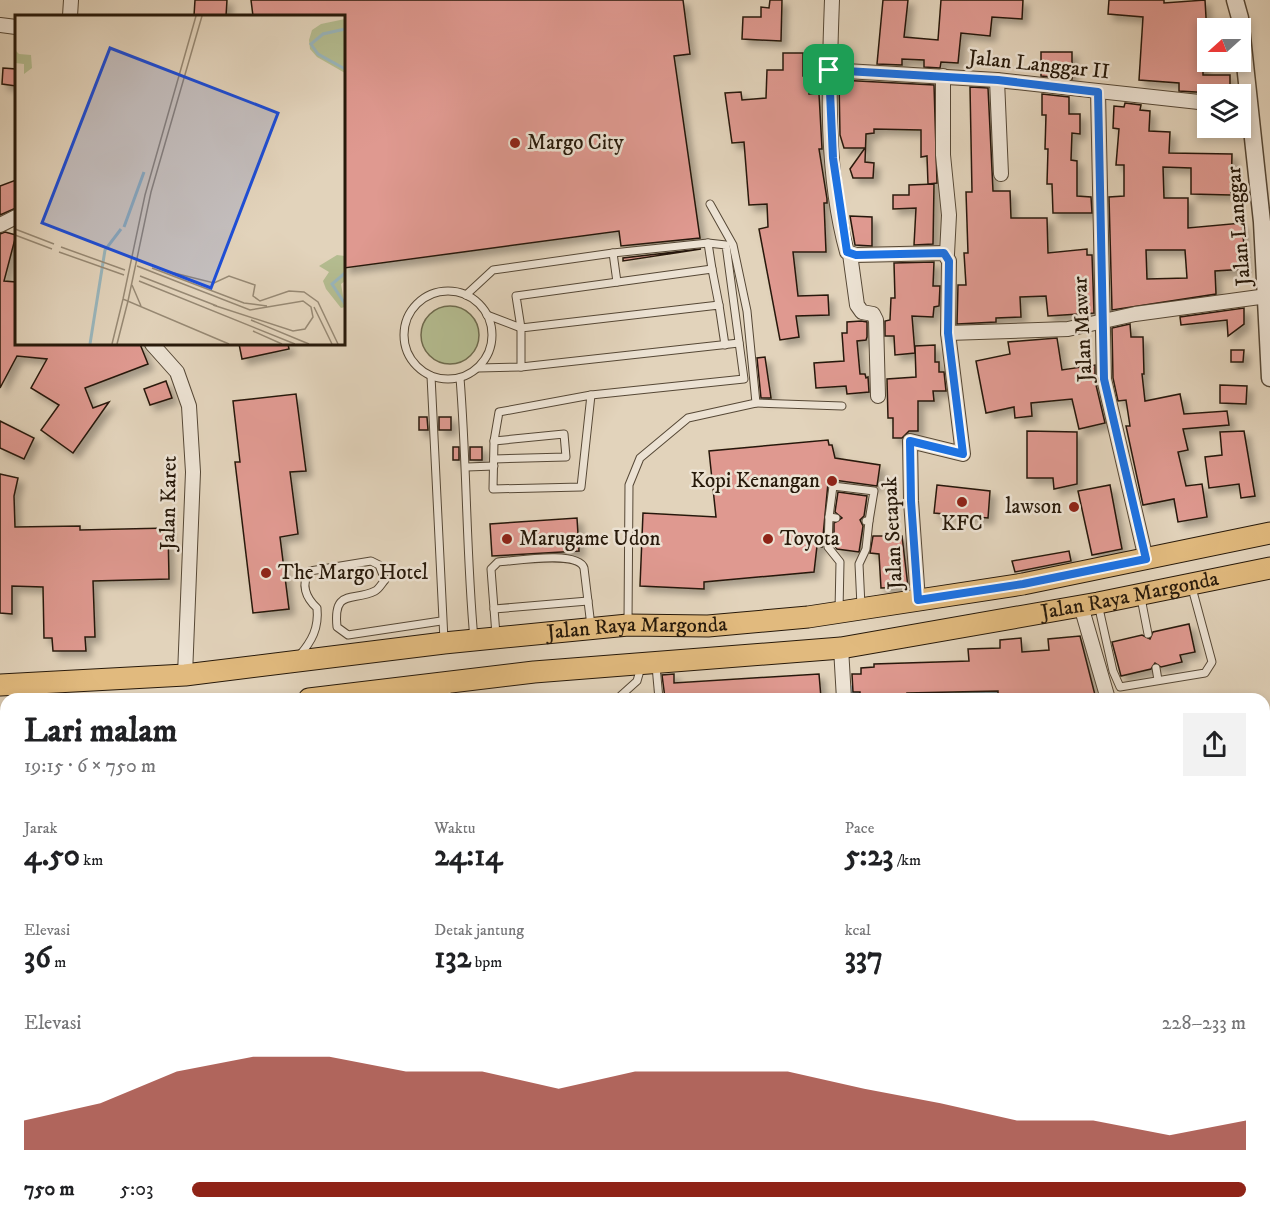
<!DOCTYPE html>
<html lang="id">
<meta charset="utf-8">
<style>
body{margin:0;font-family:"IM FELL DW Pica",serif;background:#f2f2f2;color:#202124;height:100vh;display:flex;flex-direction:column;font-size:22px;white-space:nowrap}
*{box-sizing:border-box;margin:0}
p{font-size:20px;color:#757577}
.icon{flex:none;width:33px;height:33px;fill:none;stroke:currentColor;stroke-width:2;stroke-linecap:round;stroke-linejoin:round}
.map{position:relative;flex:1;overflow:hidden}
.panel{position:absolute;left:0px;top:693px;width:1270px;height:531px;display:flex;flex-direction:column;background:#fff;border-radius:18px 18px 0 0;box-shadow:0 3px 9px #0003}
.panel>*{flex:none}
.needle{width:39px;rotate:249deg}
.controls{position:absolute;left:1197px;top:18px;display:grid;gap:12px}
.controls a{display:grid;place-items:center;width:54px;height:54px;border-radius:0px;background:#fff;box-shadow:0 3px 9px #0003;font-size:30px}
.pin{position:absolute;display:grid;place-items:center;width:51px;height:51px;color:#fff;margin:-26px;border-radius:12px;box-shadow:0 3px 9px #0006}
.round{display:grid;place-items:center;flex:none;width:63px;height:63px;border-radius:0px;background:#f2f2f2}
.head{display:flex;align-items:center;justify-content:space-between;height:102px;padding:0 24px}
h1{font-size:33px;font-weight:800;line-height:45px}
.metrics{display:grid;grid-template-columns:repeat(3,1fr);gap:9px;height:102px;padding:6px 24px}
.metrics div{display:grid;align-content:center}
.metrics b{font-size:30px;font-weight:800}
.metrics small{font-size:16px;font-weight:400}
.metrics p{font-size:16px}
.chart{height:168px;padding:12px 24px}
.chart p{display:flex;justify-content:space-between}
.chart svg{width:100%;height:108px;margin-top:6px;fill:#8f2418;opacity:.7}
ul{padding:0 24px;list-style:none;font-size:20px}
li{display:grid;grid-template-columns:96px 72px 1fr;align-items:center;height:45px}
li i{height:15px;border-radius:8px;background:#8f2418}
.map>svg:first-child{display:block}
.green{fill:#b4bc90;stroke:#6e6a4d;stroke-width:1.5}
.lines{fill:none;stroke-linecap:round;stroke-linejoin:round}
.river{stroke:#99b5bb;stroke-width:27}
.building{fill:#df9990;stroke:#27190a;stroke-width:1.5;fill-rule:evenodd;filter:url(#shadow)}
.service-casing{stroke:#564836;stroke-width:9}
.minor-casing{stroke:#564836;stroke-width:16}
.tertiary-casing{stroke:#564836;stroke-width:19}
.primary-casing{stroke:#27190a;stroke-width:23}
.service{stroke:#ece2d3;stroke-width:7}
.minor{stroke:#ece2d3;stroke-width:14}
.tertiary{stroke:#ece2d3;stroke-width:16}
.primary{stroke:#e1ba7e;stroke-width:21}
.rail{stroke:#27190a;stroke-width:4.5;stroke-dasharray:10 10;stroke-linecap:butt}
.route-casing{stroke:#fff;stroke-width:12}
.route{stroke:#1a73e8;stroke-width:8}
.poi-dot{fill:#8f2418;stroke:#ece2d3;stroke-width:2}
.labels{text-anchor:middle;dominant-baseline:central;stroke-width:5;stroke-linejoin:round;paint-order:stroke}
.street-label{font-size:21px;fill:#27190a;stroke:#ece2d3}
.poi-label{font-size:21px;fill:#27190a;stroke:#ece2d3;text-anchor:start}
.inset-river{fill:none;stroke:#99b5bb;stroke-width:3}
.inset-road{fill:none;stroke:#978974;stroke-width:1.5}
.view{fill:#1d4ed8;fill-opacity:0.15;stroke:#1d4ed8;stroke-width:3}
.inset-edge{fill:none;stroke:#27190a;stroke-width:3}
</style>
<div class="map">
<svg width="1270" height="1224" viewBox="0 0 1270 1224">
<defs>
<filter id="shadow"><feDropShadow dx="5.5" dy="5.5" stdDeviation="3" flood-color="#0004"/></filter>
</defs>
<rect width="100%" height="100%" fill="#e2d3bb"/>
<filter id="stains"><feTurbulence type="fractalNoise" baseFrequency=".00333" numOctaves="4"/><feColorMatrix values="0 0 0 0 .2 0 0 0 0 .09 0 0 0 0 .02 0 0 0 .5 -.17"/></filter>
<radialGradient id="worn" r=".72"><stop offset=".6" stop-color="#630" stop-opacity="0"/><stop offset="1" stop-color="#630" stop-opacity=".3"/></radialGradient>
<circle class="green" cx="450" cy="335" r="29"/>
<g class="lines">
<g class="river">
<path d="M852,699L1034,691L1077,699"/>
<path d="M1264,758L1270,760"/>
</g>
</g>
<g class="building">
<path d="M195,0H227L226,16H194Z"/>
<path d="M251,0H683L690,54L674,56L700,238L621,246L619,231L344,268V16H253Z"/>
<path d="M770,0H782L781,41L742,39L743,17H761V7L769,8Z"/>
<path d="M883,0H908L904,37L938,40L941,0H1023L1022,19L992,17L990,36L961,33L958,63L941,62L940,68L924,67V60L902,59V65L877,64Z"/>
<path d="M1109,0H1164V3L1205,0L1208,52H1203V75H1230V94L1179,91V83L1139,80L1143,17L1108,14Z"/>
<path d="M1041,52H1072V79L1041,76Z"/>
<path d="M783,53H803V76H809V94H819L822,149H819L827,199V203H824L826,252H793L798,296L828,295L829,315L796,316L799,337L780,340L759,229L768,227L767,204L749,205L744,142L732,143L725,93L741,92L742,100L766,98L767,70H783Z"/>
<path d="M3,68L16,69V86L2,84Z"/>
<path d="M839,80L934,85L937,183L928,184L927,156L921,157V130L874,129V133L866,134L865,162L874,163L873,178H853L850,169L865,148H844L840,135Z"/>
<path d="M970,87L988,88L993,191H1010L1011,218H1047L1048,253L1087,249V255H1092L1094,313L1048,316L1046,296L1020,297L1021,317L996,318V322L957,324L958,285H966L964,253H968L966,192H972Z"/>
<path d="M1042,94L1069,97V114H1080V134L1072,133L1071,160L1077,161V196L1091,197L1092,213H1053L1052,184H1047L1048,149H1045L1046,115H1042Z"/>
<path d="M1125,103L1141,105L1140,110L1150,111L1149,131L1170,132L1169,153L1232,154L1231,195L1191,194V168L1163,167L1164,198H1188V228L1242,223L1246,269L1215,271L1216,294L1112,310L1109,197L1124,196V165H1116L1119,129L1113,128L1114,106L1124,107ZM1146,250H1185L1187,278L1147,279Z"/>
<path d="M16,180V208L0,215V186Z"/>
<path d="M934,184L933,244L914,245L916,208L893,209V195H909V185Z"/>
<path d="M850,216L872,217V246L855,245Z"/>
<path d="M5,232L16,235L4,281L16,282V344H140L148,364L85,388L93,408L109,402L73,453L41,430L59,405L31,388L47,359L17,356L0,388V234Z"/>
<path d="M701,249L623,261V258Z"/>
<path d="M934,262L933,286H940L939,306L934,307L933,317L912,316L915,353L895,355L894,336H885V321L890,320L891,298H895L894,263Z"/>
<path d="M1244,308V324L1228,336L1227,320L1181,325L1180,317Z"/>
<path d="M861,321L867,322V337L866,340L857,341L860,374H865L866,378L868,377L869,392L847,394L846,386L816,388L814,363L844,361L842,333H847V322Z"/>
<path d="M1130,324L1131,337H1143L1144,374H1142L1145,401L1180,394L1184,414L1227,411L1229,425L1183,429L1188,450L1178,452L1186,486L1202,484L1207,517L1178,522L1174,499L1143,505L1126,426H1130L1126,400L1118,401L1113,378L1112,328Z"/>
<path d="M1057,338L1062,370L1095,365V381L1105,423L1079,429L1072,399L1031,403L1032,416L1015,418L1014,407L986,413L976,361L1010,354L1008,342Z"/>
<path d="M239,344H288L289,349L242,359Z"/>
<path d="M935,345V362H939V372H944L946,391H933L934,401H918V431H909L902,438H893V418H888L887,379L916,377L915,346Z"/>
<path d="M1231,350H1244L1243,362H1231Z"/>
<path d="M765,357L771,398H761L757,358Z"/>
<path d="M166,381L172,398L150,405L144,389Z"/>
<path d="M1220,385L1247,386L1246,404L1220,403Z"/>
<path d="M296,394L306,471L290,472L298,534L280,537L289,609L253,613L235,462H240L233,401Z"/>
<path d="M419,417H427L428,430H419Z"/>
<rect x="439" y="417" width="12" height="13"/>
<path d="M0,421L34,438L24,459L0,448Z"/>
<path d="M1027,431L1077,432V484L1054,489L1053,478H1027Z"/>
<path d="M1244,431L1255,496L1241,498L1239,484L1209,488L1205,457L1222,455L1220,432Z"/>
<path d="M828,440L829,445H832L835,458L880,465L877,486L834,480L828,483L822,547L817,546L814,572L704,582V589L640,586L643,513L716,517L709,451Z"/>
<rect x="453" y="447" width="6" height="13"/>
<rect x="470" y="447" width="12" height="13"/>
<path d="M0,474L18,478L14,496L15,527L80,526V530L168,528L169,579L93,581L95,637H85L86,651H53L52,638H44L43,587L12,586V614L0,613Z"/>
<path d="M937,485L990,491L988,518L934,513Z"/>
<path d="M1110,485L1122,549L1092,555L1078,491Z"/>
<path d="M838,492L867,496L864,516L860,520L863,526L859,552L837,549L834,545V523L842,518L835,512Z"/>
<path d="M577,518L579,551L492,556L490,524Z"/>
<path d="M873,536H902L908,587L881,588L879,554L870,553Z"/>
<path d="M1069,551L1071,561L1015,572L1012,561Z"/>
<path d="M1189,624L1195,652L1180,655L1182,662L1161,667L1155,663L1151,669L1121,676L1112,642L1142,635L1150,639L1153,632Z"/>
<path d="M1080,636L1095,695L1082,699H998V691L907,693L908,699H860V692H853L852,674H861V668L874,667V664L969,661L968,649L1000,648V640L1021,638L1022,652L1049,650L1048,639Z"/>
<path d="M674,674V683L819,674L821,698H665L662,675Z"/>
</g>
<g class="lines">
<g class="service-casing">
<g id="service">
<path d="M708,243L712,269"/>
<path d="M613,253L617,282"/>
<circle cx="448" cy="335" r="44"/>
<path d="M466,295L493,270L613,253L708,243L726,245L744,379L591,395"/>
<path d="M487,315L521,328L516,296L712,269L719,305"/>
<path d="M521,367V328L719,305L725,345"/>
<path d="M478,368L521,367L739,343"/>
<path d="M431,376L444,640"/>
<path d="M460,378C467,465 466,552 474,639"/>
<path d="M591,395L581,487L493,489L494,441L499,412Z"/>
<path d="M756,403L842,406"/>
<path d="M494,441L564,434L566,457L494,459"/>
<path d="M467,467L494,466"/>
<path d="M829,517L833,486L874,491L869,521"/>
<path d="M836,518L829,517L828,547L840,562L839,611"/>
<path d="M1141,598L1148,634"/>
<path d="M1098,604L1113,671L1120,687L1205,673L1212,662L1192,588"/>
<path d="M861,606L859,564L866,549L869,521H866"/>
<path d="M494,609L588,601"/>
<path d="M628,623L629,485L640,458L688,418L756,403L747,311L733,245L710,204"/>
<path d="M496,635L491,569L498,562C515,561 578,550 584,568L591,626"/>
<path d="M299,656C312,641 319,628 317,608C306,598 300,584 310,571L371,561L379,565L385,580C382,583 379,589 375,591C353,602 333,588 337,627L348,635L441,621"/>
<path d="M656,666L659,699"/>
<path d="M1156,668L1158,680"/>
<path d="M444,685L449,699"/>
<path d="M617,699L637,681L641,667"/>
<path d="M508,1218L510,1224"/>
<path d="M708,1218L710,1224"/>
<path d="M808,1218L810,1224"/>
<path d="M845,1218L847,1224"/>
<path d="M1118,1218L1127,1224"/>
<path d="M1150,1218L1160,1224"/>
<path d="M681,1224L698,1218"/>
<path d="M727,1224L744,1218"/>
<path d="M1078,1224L1094,1218"/>
<path d="M1184,1224L1200,1218"/>
<path d="M1263,1224V1218"/>
</g>
</g>
<g class="minor-casing">
<g id="minor">
<path d="M832,0C829,82 825,172 847,252L856,255L944,253L949,261L948,333L963,454L910,441L911,501L918,600"/>
<path d="M70,16L71,0"/>
<path d="M0,25L16,27"/>
<path d="M829,70L997,80L1208,103"/>
<path d="M943,76V155L949,215L947,254"/>
<path d="M997,80L1001,174"/>
<path d="M1098,92L1104,379L1146,559"/>
<path d="M0,225L16,217"/>
<path d="M850,254L857,305L862,312L873,314L876,320L878,396"/>
<path d="M948,333L1068,329L1135,314L1267,296"/>
<path d="M152,344L177,372L189,406L193,472L185,675"/>
<path d="M1081,606L1108,699"/>
<path d="M841,648L844,699"/>
<path d="M1264,949L1270,966"/>
<path d="M0,951L6,953"/>
<path d="M1264,1066H1270"/>
</g>
</g>
<g class="tertiary-casing">
<path id="tertiary" d="M1235,0L1240,18L1262,222L1270,378"/>
</g>
<g class="primary-casing">
<g id="primary">
<path id="s1" d="M0,685L185,675L444,643L628,625L708,626L808,617L1023,584L1270,533"/>
<path id="s2" d="M309,699L534,672L841,648L1098,603L1270,568"/>
<path d="M0,725L6,724"/>
</g>
</g>
<use href="#service" class="service"/>
<use href="#minor" class="minor"/>
<use href="#tertiary" class="tertiary"/>
<use href="#primary" class="primary"/>
<g class="rail">
<path d="M1264,1085L1270,1084"/>
<path d="M1264,1096H1270"/>
<path d="M0,1140H6"/>
<path d="M0,1152H6"/>
</g>
</g>
<g class="lines">
<g class="route-casing">
<path id="route" d="M829,70L998,80L1098,92L1104,379L1146,559L1023,584L918,600L911,501L910,441L963,454L948,333L949,261L944,253L856,255L847,252L833,158Z"/>
</g>
<use href="#route" class="route"/>
</g>
<g class="poi-dot">
<circle cx="515" cy="143" r="6"/>
<circle cx="832" cy="481" r="6"/>
<circle cx="962" cy="502" r="6"/>
<circle cx="1074" cy="507" r="6"/>
<circle cx="507" cy="539" r="6"/>
<circle cx="768" cy="539" r="6"/>
<circle cx="266" cy="573" r="6"/>
</g>
<g class="labels">
<g class="street-label">
<text transform="translate(1039 65) rotate(6)">Jalan Langgar II</text>
<text transform="translate(1239 226) rotate(-95)">Jalan Langgar</text>
<text transform="translate(1083 329) rotate(-93)">Jalan Mawar</text>
<text transform="translate(169 503) rotate(-89)">Jalan Karet</text>
<text transform="translate(893 533) rotate(-93)">Jalan Setapak</text>
<text stroke="none"><textPath href="#s2" startOffset="828">Jalan Raya Margonda</textPath></text>
<text stroke="none"><textPath href="#s1" startOffset="640">Jalan Raya Margonda</textPath></text>
</g>
<g class="poi-label">
<text x="527" y="143">Margo City</text>
<text x="820" y="481" text-anchor="end">Kopi Kenangan</text>
<text x="1062" y="507" text-anchor="end">lawson</text>
<text x="962" y="524" text-anchor="middle">KFC</text>
<text x="519" y="539">Marugame Udon</text>
<text x="780" y="539">Toyota</text>
<text x="278" y="573">The Margo Hotel</text>
</g>
</g>
<g transform="translate(15 15)">
<rect width="330" height="330" fill="#e2d3bb"/>
<path d="M330,4V58L302,42L295,34L294,25L297,15L306,9ZM0,35L4,39L16,40L17,53L9,59V49L0,48ZM322,240L330,241V266L326,269L330,292L326,293L311,274L308,266L314,257L304,251Z" fill="#b4bc90"/>
<path class="inset-river" d="M330,14L308,19L296,29L303,39L330,54M109,212L129,157M330,258L317,269L330,289M75,329L90,235L106,214"/>
<path class="inset-road" d="M0,214L39,229M0,220L37,234M46,232L110,255M44,237L109,260M122,251L235,295L288,286L296,292L298,302L290,314L278,316L198,290M137,253L229,288L252,291M155,257L199,268L214,261L240,270L238,281L245,286L274,276L289,277L303,287L323,329M125,261L202,291M124,266L280,329M117,270L126,291M108,284L130,180L181,1M113,286L136,177L187,1M299,292L317,329M236,305L294,329M238,316L267,329M97,329L108,284L214,329M102,329L113,286"/>
<path class="view" d="M95,33L263,98L196,273L27,208Z"/>
<rect width="330" height="330" class="inset-edge"/>
</g>
<rect width="100%" height="100%" filter="url(#stains)"/>
<rect width="100%" height="100%" fill="url(#worn)"/>
</svg>
<div class="controls">
<a><svg class="needle" viewBox="-14 -14 28 28"><path d="M0-13l5 13h-10z" fill="#e53935"/><path d="M0 13l5-13h-10z" fill="#757577"/></svg></a>
<a><svg class="icon" aria-label="layers" viewBox="0 0 24 24"><path d="M12 4l9 5-9 5-9-5zM3 14l9 5 9-5"/></svg></a>
</div>
<div class="pin" style="left:829px;top:70px;background:#1e9e55"><svg class="icon" aria-label="arrive" viewBox="0 0 24 24"><path d="M6 21V4h12l-3 4 3 4H6"/></svg></div>
<section class="panel">
<div class="head"><div><h1>Lari malam</h1><p>19:15 · 6 × 750 m</p></div><a class="round"><svg class="icon" aria-label="share" viewBox="0 0 24 24"><path d="M12 15V3M7 8l5-5 5 5M5 13v7h14v-7"/></svg></a></div>
<div class="metrics">
<div><p>Jarak</p><b>4.50<small> km</small></b></div>
<div><p>Waktu</p><b>24:14</b></div>
<div><p>Pace</p><b>5:23<small> /km</small></b></div>
</div>
<div class="metrics">
<div><p>Elevasi</p><b>36<small> m</small></b></div>
<div><p>Detak jantung</p><b>132<small> bpm</small></b></div>
<div><p>kcal</p><b>337</b></div>
</div>
<div class="chart"><p><span>Elevasi</span>228–233 m</p>
<svg viewBox="0 0 160 44" preserveAspectRatio="none"><path d="M0 44V32L10 25L20 12L30 6L40 6L50 12L60 12L70 19L80 12L90 12L100 12L110 19L120 25L130 32L140 32L150 38L160 32V44z"/></svg>
</div>
<ul>
<li><b>750 m</b>5:03<i style="width:100%"></i></li>
</ul>
</section>
</div>
